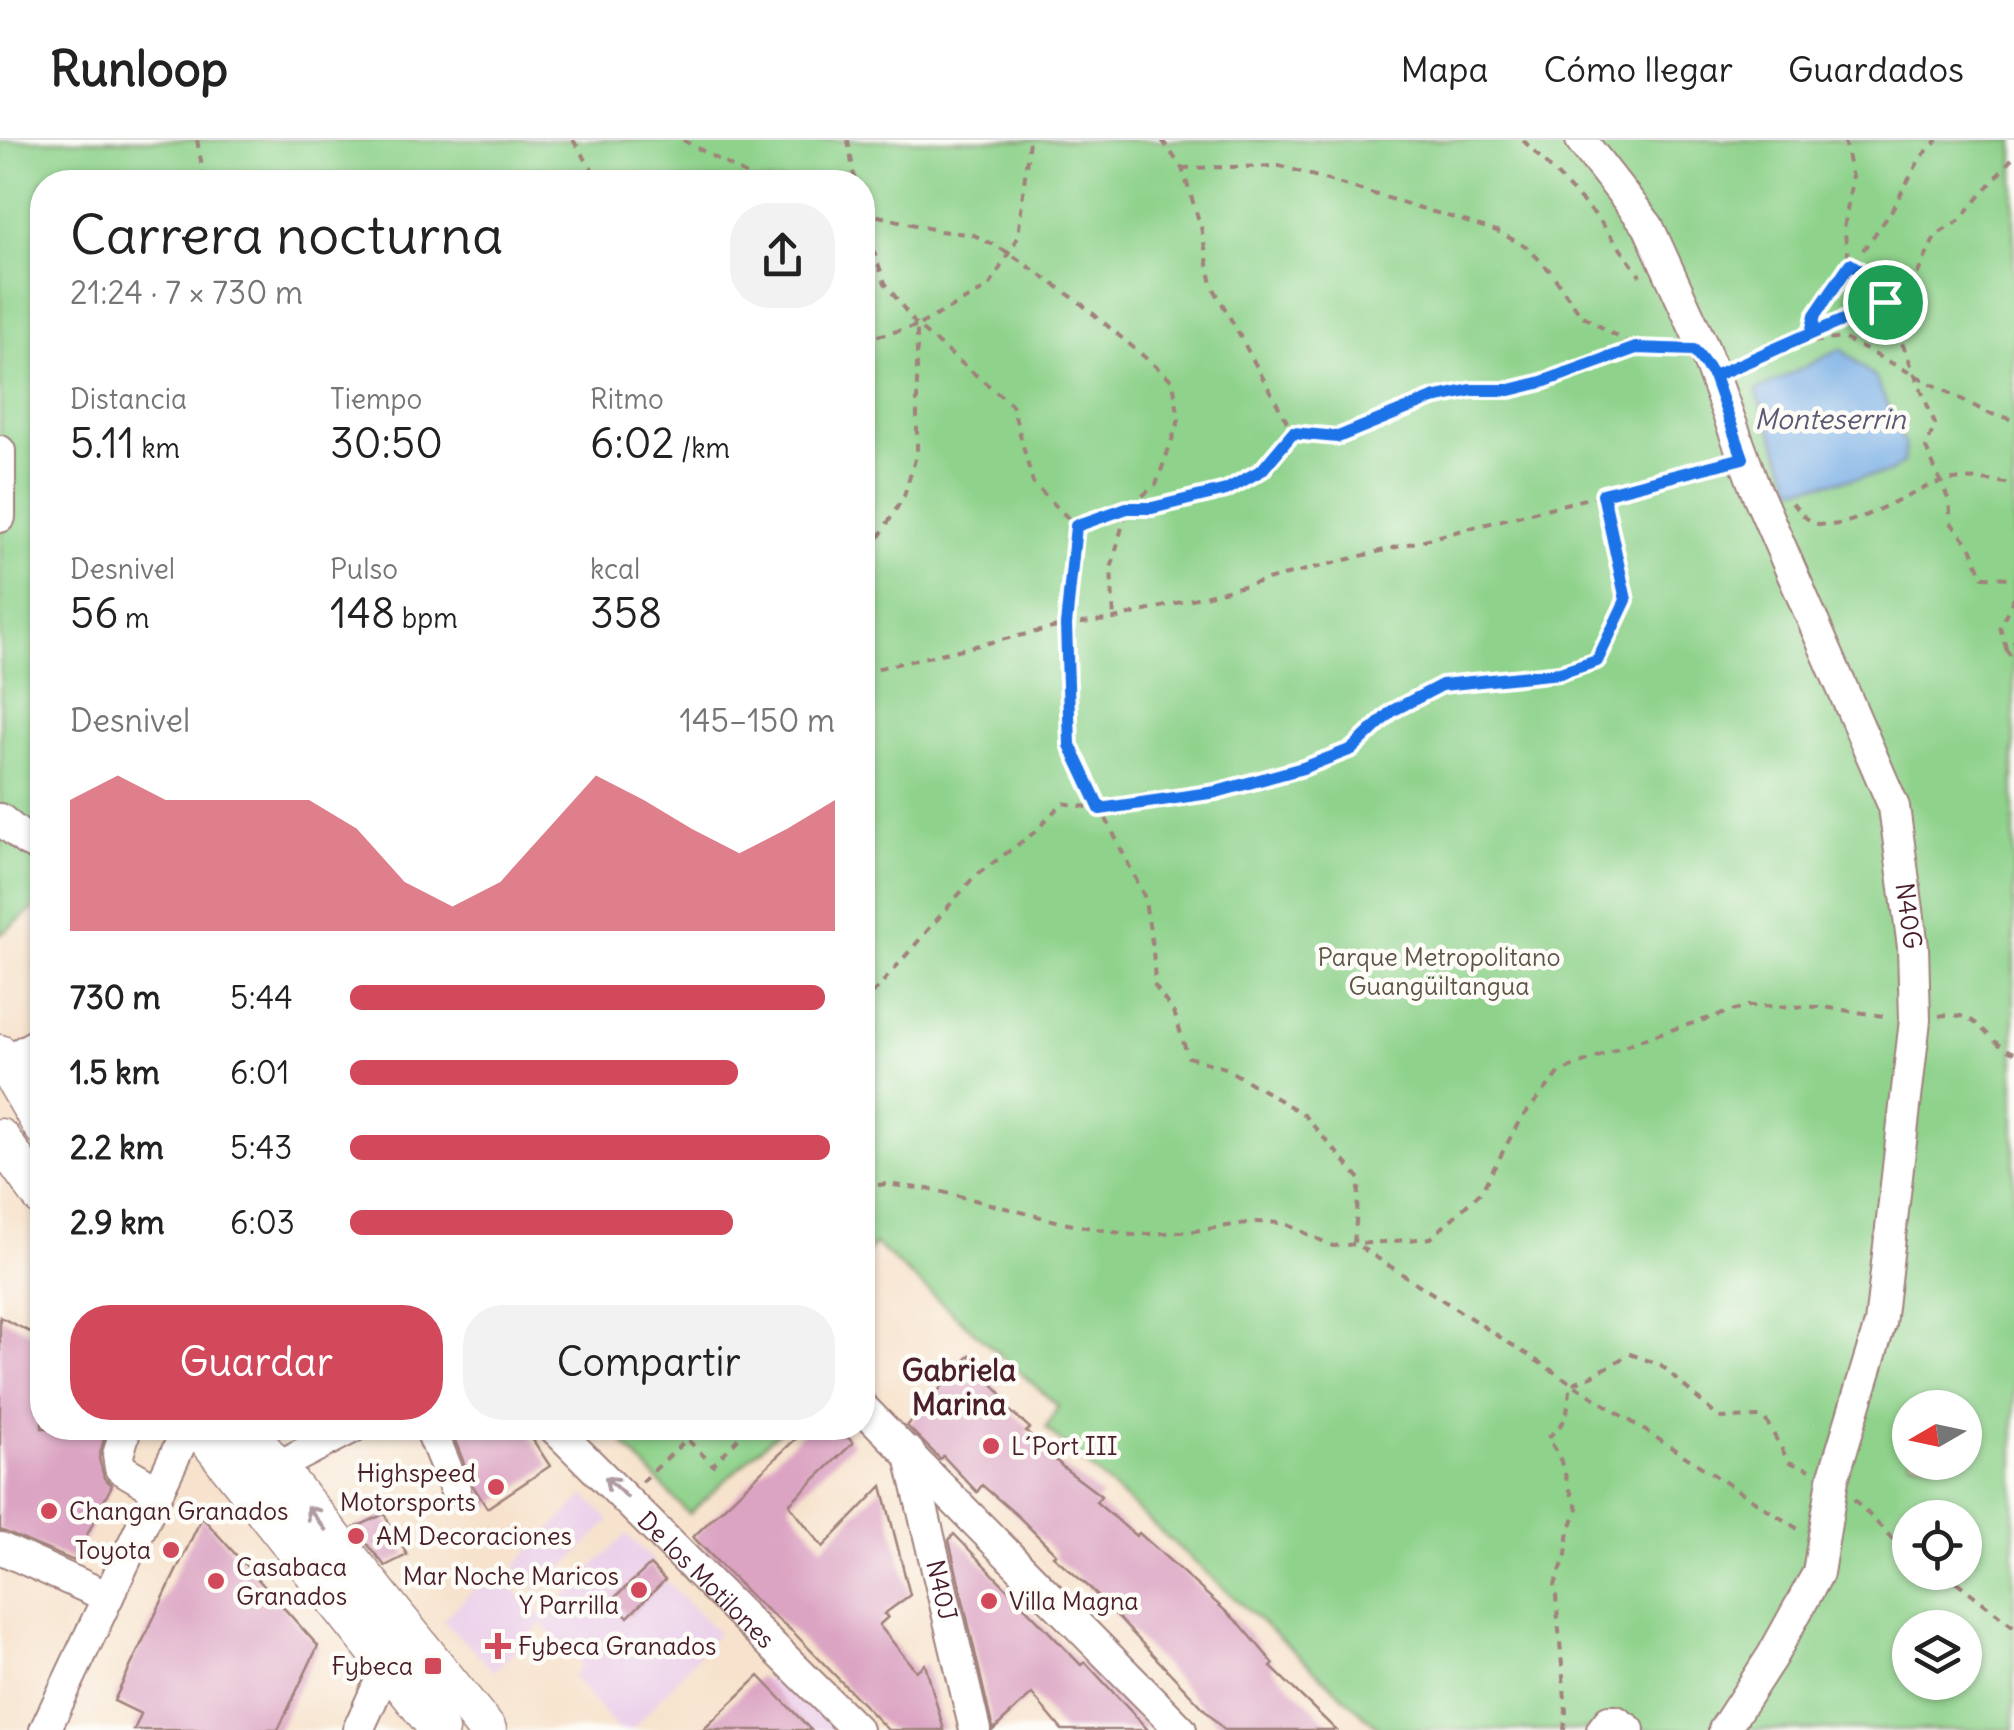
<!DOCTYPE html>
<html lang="es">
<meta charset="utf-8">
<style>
body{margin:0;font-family:Delius,sans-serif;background:#f2f2f2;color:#222;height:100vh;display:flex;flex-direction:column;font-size:38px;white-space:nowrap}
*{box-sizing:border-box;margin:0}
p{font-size:32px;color:#767676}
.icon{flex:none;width:55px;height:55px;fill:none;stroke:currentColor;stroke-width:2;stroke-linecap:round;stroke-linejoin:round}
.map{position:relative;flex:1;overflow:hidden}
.drawer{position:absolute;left:30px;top:30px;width:845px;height:1270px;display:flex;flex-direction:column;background:#fff;border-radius:40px;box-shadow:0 2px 8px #0004}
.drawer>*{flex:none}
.needle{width:65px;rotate:261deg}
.buttons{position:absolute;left:1892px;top:1250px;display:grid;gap:20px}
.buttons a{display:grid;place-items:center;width:90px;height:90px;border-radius:50%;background:#fff;box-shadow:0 2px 8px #0004;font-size:50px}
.pin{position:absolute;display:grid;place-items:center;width:85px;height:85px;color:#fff;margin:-42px;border:5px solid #fff;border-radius:50%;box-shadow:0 2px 10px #0007}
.round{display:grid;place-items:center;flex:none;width:105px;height:105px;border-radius:40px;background:#f2f2f2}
.overview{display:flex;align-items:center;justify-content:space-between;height:170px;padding:0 40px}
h1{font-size:55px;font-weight:600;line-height:75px}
.figures{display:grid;grid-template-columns:repeat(3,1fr);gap:15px;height:170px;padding:10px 40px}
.figures div{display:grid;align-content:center}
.figures b{font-size:42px;font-weight:600}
.figures small{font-size:28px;font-weight:400}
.figures p{font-size:28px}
.chart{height:280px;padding:20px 40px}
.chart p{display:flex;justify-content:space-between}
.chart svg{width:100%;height:180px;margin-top:10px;fill:#d1495b;opacity:.7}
.primary-button{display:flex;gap:20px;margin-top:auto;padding:20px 40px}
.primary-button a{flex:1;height:115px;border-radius:40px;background:#d1495b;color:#fff;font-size:40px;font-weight:600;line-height:115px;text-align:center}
.primary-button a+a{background:#f2f2f2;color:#222}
ul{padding:0 40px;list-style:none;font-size:32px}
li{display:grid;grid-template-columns:160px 120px 1fr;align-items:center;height:75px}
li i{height:25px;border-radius:12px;background:#d1495b}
header{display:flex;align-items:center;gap:60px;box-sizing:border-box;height:140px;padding:0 50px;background:#fff;border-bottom:2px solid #e0e0e0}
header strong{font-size:48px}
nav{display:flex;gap:55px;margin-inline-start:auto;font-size:35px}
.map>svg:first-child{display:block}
.built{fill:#ecd1ea}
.green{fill:#8ed28b;stroke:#6c785b;stroke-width:2.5;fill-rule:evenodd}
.water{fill:#77ade5;stroke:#606688;stroke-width:2.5}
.building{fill:#dca4c3}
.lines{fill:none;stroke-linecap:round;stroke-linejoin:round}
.minor-casing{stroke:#a0817c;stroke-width:34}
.major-casing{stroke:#a0817c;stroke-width:41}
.path{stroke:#a0817c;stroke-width:4;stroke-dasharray:8 8;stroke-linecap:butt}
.minor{stroke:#fff;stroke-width:30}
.major{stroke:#fff;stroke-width:38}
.oneway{stroke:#ae9aa0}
.route-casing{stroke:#fff;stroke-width:20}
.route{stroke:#1a73e8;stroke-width:12}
.poi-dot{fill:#d1495b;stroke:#fdfcf7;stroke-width:4}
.labels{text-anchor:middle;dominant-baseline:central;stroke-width:9;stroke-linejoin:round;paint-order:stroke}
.street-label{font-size:25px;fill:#4a1f2b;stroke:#fdfcf7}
.park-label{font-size:25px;fill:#5e5548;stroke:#fdfcf7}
.poi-label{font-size:25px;fill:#4a1f2b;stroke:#fdfcf7;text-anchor:start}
.water-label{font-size:28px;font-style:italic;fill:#5c5875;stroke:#fdfcf7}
.quarter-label{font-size:30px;font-weight:bold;fill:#4a1f2b;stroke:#fdfcf7}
</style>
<header>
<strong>Runloop</strong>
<nav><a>Mapa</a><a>Cómo llegar</a><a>Guardados</a></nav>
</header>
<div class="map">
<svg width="2014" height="1590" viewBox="0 0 2014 1590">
<rect width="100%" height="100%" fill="#fdfcf7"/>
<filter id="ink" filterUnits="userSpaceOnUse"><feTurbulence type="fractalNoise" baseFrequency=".01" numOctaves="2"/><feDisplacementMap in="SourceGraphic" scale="20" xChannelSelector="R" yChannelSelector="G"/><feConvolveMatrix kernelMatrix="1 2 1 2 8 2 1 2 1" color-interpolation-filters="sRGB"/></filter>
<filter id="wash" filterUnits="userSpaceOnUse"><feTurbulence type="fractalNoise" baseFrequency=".0048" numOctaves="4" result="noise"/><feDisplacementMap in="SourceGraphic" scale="40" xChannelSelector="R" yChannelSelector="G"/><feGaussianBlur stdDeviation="2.25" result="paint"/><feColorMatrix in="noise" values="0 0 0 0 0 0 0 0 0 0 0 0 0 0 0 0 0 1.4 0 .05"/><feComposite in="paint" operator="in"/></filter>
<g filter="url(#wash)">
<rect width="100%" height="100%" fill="#f7e3cd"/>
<g class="built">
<path d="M585,1355L610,1381L540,1452L515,1426Z"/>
<path d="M627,1394L653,1421L613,1461L628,1477L665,1440L718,1493L632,1590H618L572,1536L582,1525L542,1484L494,1531L443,1480L494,1429L545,1480L586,1433Z"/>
<path d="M777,1527L837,1590H714Z"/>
</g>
<g class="green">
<path d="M0,0H2014V1590H1381L1046,1288L1058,1266L875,1104L863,1116L862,42H42V762L0,795ZM1910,1268H1965V1322H1910ZM1910,1378H1965V1432H1910ZM1910,1488H1965V1542H1910Z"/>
<path d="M641,1288H782L689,1374L624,1304Z"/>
</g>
<path class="water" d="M1841,209L1875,238L1905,304L1903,323L1889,333L1794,348L1756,251Z"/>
<g id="blocks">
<g class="building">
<path d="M0,1177L42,1198V1288H107L99,1318L104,1338L112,1345L74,1421L0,1390Z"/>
<path d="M970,1215L1001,1254L996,1259L1030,1288L1026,1292L1064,1328L1101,1356L1096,1362L1136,1396L1139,1393L1241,1485L1274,1524L1271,1527L1336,1590H1224L1089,1447L1053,1416L1056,1414L1019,1377L982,1345L977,1352L943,1316L940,1319L907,1286Z"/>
<path d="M450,1288H525L550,1326L487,1368L473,1346Z"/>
<path d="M807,1288H839L853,1303L790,1363L791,1367L823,1407L882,1346L910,1455L884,1474L888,1477L879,1485L916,1531L925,1524L944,1590H888L793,1492L755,1460L693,1397Z"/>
<path d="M384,1374L407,1415L385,1426L354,1388Z"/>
<path d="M202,1377L318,1506L278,1590H134L141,1574L114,1561Z"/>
<path d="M954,1394L1081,1525L1085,1522L1148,1590H1062L1032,1554L993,1590L949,1400Z"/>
<path d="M650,1425L665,1440L628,1477L612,1460Z"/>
<path d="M759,1536L811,1590H703Z"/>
</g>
</g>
</g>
<g filter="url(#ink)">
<use href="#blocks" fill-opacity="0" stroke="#a0817c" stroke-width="2.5"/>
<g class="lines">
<g class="minor-casing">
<g id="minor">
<path id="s1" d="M1581,0L1648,86L1704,209L1755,348L1894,667L1913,807L1915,880L1880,1184L1833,1339L1818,1433L1772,1516L1724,1590"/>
<path d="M0,311V377"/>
<path d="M0,679L27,701L42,708"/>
<path d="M5,922L42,901"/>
<path d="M862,1267L1181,1590"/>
<path d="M126,1288L118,1315L120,1328L157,1350"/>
<path d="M430,1288L455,1349"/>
<path id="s2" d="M554,1288L857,1590"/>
<path id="s3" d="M909,1312L975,1590"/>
<path d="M275,1328L352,1288"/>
<path d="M0,1408L108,1457"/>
<path d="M45,1590L188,1288"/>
<path d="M358,1590L387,1526"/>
<path d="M1602,1590L1609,1581H1616L1629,1590"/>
</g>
</g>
<g class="major-casing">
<g id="major">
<path d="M0,914L42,986"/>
<path d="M0,998L42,1057"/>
<path d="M199,1288L439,1590"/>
<path d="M245,1288L487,1590"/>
</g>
</g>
<g class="path">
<path d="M197,0L205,42"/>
<path d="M573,0L600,42"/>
<path d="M683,0L759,42"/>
<path d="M848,0L855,42"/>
<path d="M1162,0L1182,28L1201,87L1212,145L1293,293L1339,297L1433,258L1472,250L1510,249L1542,242L1636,208L1674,210"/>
<path d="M1523,0L1599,79L1640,136"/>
<path d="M1844,0L1852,38L1844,89L1850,124L1872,138L1885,161L1935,284L1926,308L1949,361L1951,383L1970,405L1983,437L2014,438"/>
<path d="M1182,28L1281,26L1497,91L1528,108L1550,131L1581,175L1636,208"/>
<path d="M862,72L940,91L974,95L1009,113L1078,161L1173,241L1179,280L1156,345L1127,368L1111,429L1114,479"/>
<path d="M862,79L885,143L917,186L1012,265L1033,343L1076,386L1066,485L1070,605L1144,756L1153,808L1155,846L1175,875L1188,917L1225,928L1303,974L1360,1039L1354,1103L1801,1391"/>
<path d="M1811,190L1815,175L1889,75L1921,17L1938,0"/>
<path d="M862,200L917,186"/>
<path d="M1792,203L1885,161L1917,135L1936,95L1959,81L2014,16"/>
<path d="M1738,226L1788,205L1843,198L1988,273L2014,280"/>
<path d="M1792,363C1799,371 1805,379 1815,383C1847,395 1906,351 1938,343C1962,336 1989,341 2014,344"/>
<path d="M1076,386L1127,368H1151L1226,349L1262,330L1293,293"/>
<path d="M862,425L904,356L917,313V186L989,147L1018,97L1029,0"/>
<path d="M2014,457L2000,487L2006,508L2014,501"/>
<path d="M2006,509L2014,522"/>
<path d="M862,532L1066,485L1114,479L1718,325"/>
<path d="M862,866L974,737L1035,692L1062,663L1100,669L1216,652L1303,628L1352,609L1392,571L1442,545L1560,533L1597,521L1626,460L1603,354"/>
<path d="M1939,876C1982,869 1981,900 2014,913"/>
<path d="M862,1047L886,1044L935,1050L1068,1084L1131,1095L1194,1091L1254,1082L1284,1083L1333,1106L1431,1098L1481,1052L1520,980L1560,932L1642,899L1748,866L1823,867L1890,877"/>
<path d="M642,1342L687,1299L713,1325L748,1288"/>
<path d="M1854,1359L1910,1417"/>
<path d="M1944,1432L2014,1487"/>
<path d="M1564,1590L1566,1571L1555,1445L1566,1415L1569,1390L1578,1368C1565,1346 1564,1314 1547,1299L1566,1279L1571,1244L1592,1236L1630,1214L1661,1225L1719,1278L1764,1277L1789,1322L1810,1330"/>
</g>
<use href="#minor" class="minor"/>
<use href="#major" class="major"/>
</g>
<defs><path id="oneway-shaft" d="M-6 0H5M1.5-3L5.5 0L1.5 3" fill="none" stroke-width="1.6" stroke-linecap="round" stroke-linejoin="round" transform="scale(2.5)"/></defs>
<g class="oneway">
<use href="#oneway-shaft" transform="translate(616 1347) rotate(-137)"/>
<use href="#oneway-shaft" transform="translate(316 1378) rotate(-129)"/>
</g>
</g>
<g class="lines" filter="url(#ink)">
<g class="route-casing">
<path id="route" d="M1885,162L1714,236L1694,210L1636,208L1542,242L1510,250H1472L1433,258L1338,297L1293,293L1262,330L1226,350L1152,368H1127L1076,386L1066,485L1070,605L1100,669L1216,652L1303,628L1352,609L1392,571L1442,545L1560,533L1597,521L1626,460L1603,354L1743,318L1714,236L1811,193L1815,175L1850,124L1872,138L1885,162"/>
</g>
<use href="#route" class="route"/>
</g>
<g class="poi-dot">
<circle cx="991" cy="1306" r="10"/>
<circle cx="496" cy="1347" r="10"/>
<circle cx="49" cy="1371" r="10"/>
<circle cx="356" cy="1396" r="10"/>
<circle cx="171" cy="1410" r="10"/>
<circle cx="216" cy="1441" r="10"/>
<circle cx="639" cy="1450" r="10"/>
<circle cx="989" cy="1461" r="10"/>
<path d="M493 1491h10v10h10v10h-10v10h-10v-10h-10v-10h10z"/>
<rect x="423" y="1516" width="20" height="20" rx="5"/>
</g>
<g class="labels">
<g class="street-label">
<text stroke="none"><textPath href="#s1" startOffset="850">N40G</textPath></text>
<text stroke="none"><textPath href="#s2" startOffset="215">De los Motilones</textPath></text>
<text stroke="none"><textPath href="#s3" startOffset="142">N40J</textPath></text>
</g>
<g class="park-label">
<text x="1439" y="817">Parque Metropolitano<tspan x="1439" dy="29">Guangüiltangua</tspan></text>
</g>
<g class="poi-label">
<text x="1011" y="1306">L´Port III</text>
<text x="476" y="1333" text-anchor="end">Highspeed<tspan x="476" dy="29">Motorsports</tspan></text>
<text x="69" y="1371">Changan Granados</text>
<text x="376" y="1396">AM Decoraciones</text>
<text x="151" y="1410" text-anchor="end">Toyota</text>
<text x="236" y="1427">Casabaca<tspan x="236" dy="29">Granados</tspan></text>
<text x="619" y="1436" text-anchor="end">Mar Noche Maricos<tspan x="619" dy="29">Y Parrilla</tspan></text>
<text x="1009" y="1461">Villa Magna</text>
<text x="518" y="1506">Fybeca Granados</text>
<text x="413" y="1526" text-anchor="end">Fybeca</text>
</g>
<g class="water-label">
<text x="1830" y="279">Monteserrin</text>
</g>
<g class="quarter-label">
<text x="959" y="1230">Gabriela<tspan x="959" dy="34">Marina</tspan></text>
</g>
</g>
</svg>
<div class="buttons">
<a><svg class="needle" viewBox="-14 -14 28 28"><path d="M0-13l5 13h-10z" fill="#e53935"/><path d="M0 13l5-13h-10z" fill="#767676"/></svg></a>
<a><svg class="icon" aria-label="locate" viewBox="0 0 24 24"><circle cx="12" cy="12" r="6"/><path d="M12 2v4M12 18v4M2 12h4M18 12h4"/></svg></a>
<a><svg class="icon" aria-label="layers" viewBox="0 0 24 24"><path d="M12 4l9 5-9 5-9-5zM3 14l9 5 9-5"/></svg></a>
</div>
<div class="pin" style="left:1885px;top:162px;background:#1e9e55"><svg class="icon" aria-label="arrive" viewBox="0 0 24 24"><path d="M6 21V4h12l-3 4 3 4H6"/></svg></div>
<section class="drawer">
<div class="overview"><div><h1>Carrera nocturna</h1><p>21:24 · 7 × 730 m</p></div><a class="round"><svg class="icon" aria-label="share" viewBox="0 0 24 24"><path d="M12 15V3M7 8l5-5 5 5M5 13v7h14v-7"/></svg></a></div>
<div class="figures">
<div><p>Distancia</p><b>5.11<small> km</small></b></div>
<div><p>Tiempo</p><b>30:50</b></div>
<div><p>Ritmo</p><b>6:02<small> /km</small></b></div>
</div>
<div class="figures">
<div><p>Desnivel</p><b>56<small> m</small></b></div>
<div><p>Pulso</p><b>148<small> bpm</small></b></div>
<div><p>kcal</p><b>358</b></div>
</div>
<div class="chart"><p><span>Desnivel</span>145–150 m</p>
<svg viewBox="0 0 160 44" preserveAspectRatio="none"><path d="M0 44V12L10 6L20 12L30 12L40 12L50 12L60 19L70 32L80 38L90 32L100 19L110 6L120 12L130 19L140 25L150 19L160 12V44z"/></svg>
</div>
<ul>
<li><b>730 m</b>5:44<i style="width:98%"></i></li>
<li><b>1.5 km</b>6:01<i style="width:80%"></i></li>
<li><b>2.2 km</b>5:43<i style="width:99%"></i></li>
<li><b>2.9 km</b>6:03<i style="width:79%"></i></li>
</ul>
<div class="primary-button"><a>Guardar</a><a>Compartir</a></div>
</section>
</div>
